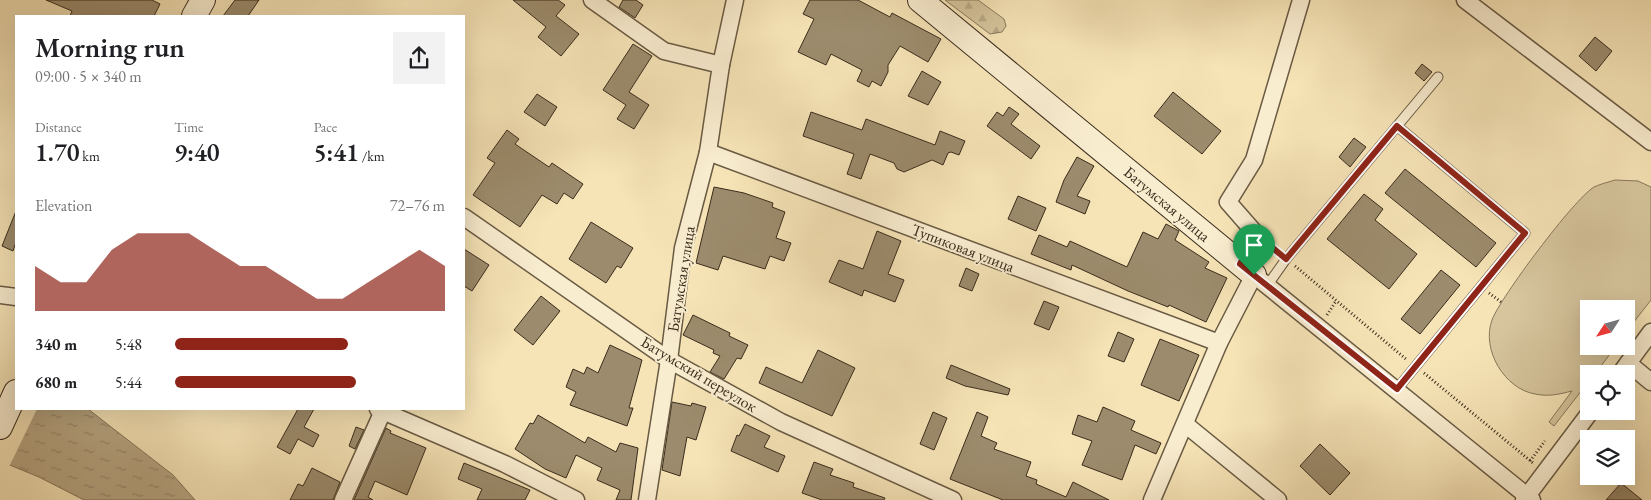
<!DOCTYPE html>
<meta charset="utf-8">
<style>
body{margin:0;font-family:"EB Garamond",serif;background:#f2f2f2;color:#202124;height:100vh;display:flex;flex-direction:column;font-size:19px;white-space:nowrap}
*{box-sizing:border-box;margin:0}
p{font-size:16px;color:#757577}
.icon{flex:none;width:28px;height:28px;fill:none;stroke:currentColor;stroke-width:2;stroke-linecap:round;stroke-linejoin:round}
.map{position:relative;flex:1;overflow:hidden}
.side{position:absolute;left:15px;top:15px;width:450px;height:395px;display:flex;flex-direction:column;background:#fff;border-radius:0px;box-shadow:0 5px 20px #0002}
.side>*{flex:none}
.needle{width:32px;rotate:234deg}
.fabs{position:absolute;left:1580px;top:300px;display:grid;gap:10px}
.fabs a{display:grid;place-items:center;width:55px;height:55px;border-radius:0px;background:#fff;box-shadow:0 5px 20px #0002;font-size:25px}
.pin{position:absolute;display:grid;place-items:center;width:42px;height:42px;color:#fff;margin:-51px -21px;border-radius:50% 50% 50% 0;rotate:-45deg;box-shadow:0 0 5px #0007}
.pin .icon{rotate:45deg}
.round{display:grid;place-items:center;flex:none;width:52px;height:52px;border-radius:0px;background:#f2f2f2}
.summary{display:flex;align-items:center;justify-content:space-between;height:85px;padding:0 20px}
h1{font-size:28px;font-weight:600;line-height:38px}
.metrics{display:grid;grid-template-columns:repeat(3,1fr);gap:8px;height:85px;padding:5px 20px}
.metrics div{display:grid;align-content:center}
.metrics b{font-size:25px;font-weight:600}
.metrics small{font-size:14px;font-weight:400}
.metrics p{font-size:14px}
.chart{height:140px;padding:10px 20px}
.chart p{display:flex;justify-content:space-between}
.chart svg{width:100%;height:90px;margin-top:5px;fill:#8f2418;opacity:.7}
ul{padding:0 20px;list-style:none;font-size:16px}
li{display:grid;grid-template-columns:80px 60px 1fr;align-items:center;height:38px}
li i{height:12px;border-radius:6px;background:#8f2418}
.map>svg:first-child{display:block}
.forest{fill:url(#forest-firs);stroke:#88785c}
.pitch{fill:#d6c59d;stroke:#88785c}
.water{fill:url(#water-ripples);stroke:#847559}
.pier{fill:#f6e4b7}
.building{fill:#9c8c6d;stroke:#3a2c1c}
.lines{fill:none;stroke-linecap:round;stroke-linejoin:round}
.lane-casing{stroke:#695a43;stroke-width:11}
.street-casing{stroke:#695a43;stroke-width:19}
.secondary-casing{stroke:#3a2c1c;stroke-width:26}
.path{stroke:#3a2c1c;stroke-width:3;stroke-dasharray:1 2.5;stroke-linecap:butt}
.lane{stroke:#f9edd0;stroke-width:9}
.street{stroke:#f9edd0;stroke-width:16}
.secondary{stroke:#f9edd0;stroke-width:24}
.route-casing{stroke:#fff;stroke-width:10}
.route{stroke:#8f2418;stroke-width:6}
.labels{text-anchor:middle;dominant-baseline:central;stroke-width:4;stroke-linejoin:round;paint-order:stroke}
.street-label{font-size:16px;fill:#3a2c1c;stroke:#f9edd0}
</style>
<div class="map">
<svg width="1651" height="500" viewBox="0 0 1651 500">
<defs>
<pattern id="forest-firs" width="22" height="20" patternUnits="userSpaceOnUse" patternTransform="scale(1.25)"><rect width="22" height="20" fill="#d6c59d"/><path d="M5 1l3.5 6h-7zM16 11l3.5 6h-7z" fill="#b8a987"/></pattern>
<pattern id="water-ripples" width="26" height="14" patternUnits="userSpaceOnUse" patternTransform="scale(1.25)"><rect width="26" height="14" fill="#b6a582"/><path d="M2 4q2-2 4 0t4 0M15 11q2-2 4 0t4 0" fill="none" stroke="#95876a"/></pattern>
</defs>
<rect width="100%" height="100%" fill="#f6e4b7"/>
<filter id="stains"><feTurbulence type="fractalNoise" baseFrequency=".004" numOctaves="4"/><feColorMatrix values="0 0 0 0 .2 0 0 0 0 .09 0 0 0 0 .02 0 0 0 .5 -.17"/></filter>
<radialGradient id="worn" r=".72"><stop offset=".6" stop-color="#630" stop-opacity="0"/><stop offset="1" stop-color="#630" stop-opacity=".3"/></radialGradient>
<path class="forest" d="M945,0H978L1004,19L1006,26L1002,32L990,34Z"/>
<path class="pitch" d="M1615,180L1638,181L1651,187V300L1626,332V309H1589V346H1616L1595,374H1589V381L1554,426L1549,422L1572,391C1560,394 1549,397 1535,394C1505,389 1481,350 1492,320C1500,298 1574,199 1594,187C1600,184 1609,182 1615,180Z"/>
<path class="water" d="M0,357L16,409H88L173,475L195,500H84L39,477L0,461Z"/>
<path class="pier" d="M0,354L16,364V409H37L9,467L0,463Z"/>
<g class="building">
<path d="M46,0H152L160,4L154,16H70L72,11Z"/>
<path d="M235,0H259L248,16H223Z"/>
<path d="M513,0H558L565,5L556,16L579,34L561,56L538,37L546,27Z"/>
<path d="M623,0H636L643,5L635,18L619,7Z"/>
<path d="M810,0H858L890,17L892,13L941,39L928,62L900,46L888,65V72L881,86L872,81L869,87L857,81L862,70L831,54L826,65L798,52L814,19L803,14Z"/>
<path d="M1595,37L1612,51L1596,71L1579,56Z"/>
<path d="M633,44L652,56L629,92L649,105L634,129L617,119L626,105L603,90Z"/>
<path d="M1422,64L1432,72L1424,81L1415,73Z"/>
<path d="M922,71L941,82L928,105L908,96Z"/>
<path d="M1173,92L1221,131L1202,154L1154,116Z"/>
<path d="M537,94L557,107L545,126L524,112Z"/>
<path d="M1009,107L1019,114L1011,124L1040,146L1031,159L987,126L997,112L1003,116Z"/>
<path d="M811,112L862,130L866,119L935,145L940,131L965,141L959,155L951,152L948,153L943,165L932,160L904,172L897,169L894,163L870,154L861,179L847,174L854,154L803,136Z"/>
<path d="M507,130L519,139L515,144L549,167L552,163L583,184L573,199L564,193L557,204L542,195L520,227L473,195L495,163L487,158Z"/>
<path d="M1354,138L1366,147L1350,167L1339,157Z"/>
<path d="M1077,157L1094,166L1077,196L1090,201L1085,214L1056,202L1064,180Z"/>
<path d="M1405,169L1496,243L1476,267L1385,193Z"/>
<path d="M714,187L744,193L773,203L772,207L785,212L776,238L791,243L784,261L770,256L765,269L723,256L718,270L696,263Z"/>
<path d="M1364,194L1383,209L1375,220L1417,254L1389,289L1327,239Z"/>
<path d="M1018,196L1046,208L1036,231L1008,219Z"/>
<path d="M16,211V242L13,251L2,246Z"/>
<path d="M591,222L633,248L621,268L617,266L606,283L569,259Z"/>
<path d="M1166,224L1179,231L1175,240L1209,262L1205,268L1227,278L1206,322L1169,305L1168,307L1128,291L1072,265L1071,270L1031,254L1039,235L1067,247L1070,241L1127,267L1143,232L1158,239Z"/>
<path d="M877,231L901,241L888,274L904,280L895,302L864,290L862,296L829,282L839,260L863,269Z"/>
<path d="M464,249L489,265L472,291L464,286Z"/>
<path d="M966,268L979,274L972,291L959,286Z"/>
<path d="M1441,270L1460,285L1420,334L1401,319Z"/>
<path d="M541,296L560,311L533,345L514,330Z"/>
<path d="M1044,301L1059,307L1049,330L1034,324Z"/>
<path d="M693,315L730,333L729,336L748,345L741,359L737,358L724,379L710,372L720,356L713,353L714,350L683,335Z"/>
<path d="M1118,332L1134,339L1124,362L1108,356Z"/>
<path d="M1160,339L1199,355L1179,401L1141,385Z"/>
<path d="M610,345L642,360L629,408H633L627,426L570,405L576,392L566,387L573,369L584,374L587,367L598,373Z"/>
<path d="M818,350L855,368L832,416L759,383L766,367L802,383Z"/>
<path d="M951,365L1010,389L1008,395L965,386L946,378Z"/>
<path d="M672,402L691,406L692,403L706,407L696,440L687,437L680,476L662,470Z"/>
<path d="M1103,407L1135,421L1131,430L1161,443L1156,454L1135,445L1122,480L1082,465L1092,441L1072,434L1078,415L1097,422Z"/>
<path d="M298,409H314L304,427L319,435L313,447L298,439L290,454L277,447Z"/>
<path d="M933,412L947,418L934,450L920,444Z"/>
<path d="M977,412L988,417L981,436L997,443L994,449L1031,462L1026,476L1037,480L1036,484L1066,497L1073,482L1109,500H1003L950,479Z"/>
<path d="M538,415L585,443L588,437L616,452L620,443L638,448L631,500H616L620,490L597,480L602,468L576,455L566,478L545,469L515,449L530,423L533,424Z"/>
<path d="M745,424L770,436L764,447L785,456L778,472L731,451L737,435L739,436Z"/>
<path d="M356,427L364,430L355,449L349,446Z"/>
<path d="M386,428L391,431L390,433L426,448L407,495L375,481L368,497L373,500H354Z"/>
<path d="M1320,444L1350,473L1330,495L1300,466Z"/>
<path d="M814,462L833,469L830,475L854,483L853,487L885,498L884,500H822L802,493Z"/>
<path d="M464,463L530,490L525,500H477L482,489L458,479Z"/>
<path d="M312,468L340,482L333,500H290L298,484L303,486Z"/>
<path d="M1621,483L1642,500H1606Z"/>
</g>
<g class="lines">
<g class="lane-casing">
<g id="lane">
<path d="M1267,286L1286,259L1438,77"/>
<path d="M1397,389L1525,233L1397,126"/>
</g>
</g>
<g class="street-casing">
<g id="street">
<path d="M592,0L664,51L721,65"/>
<path d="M1465,0L1651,142"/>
<path d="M708,152L1219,343"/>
<path d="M464,217L669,360L781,422L953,500"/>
<path d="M1240,264L1256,234L1228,202L1254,160L1301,0"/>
<path d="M0,295L16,297"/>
<path d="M1628,363L1651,382"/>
<path d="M1620,374L1651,332"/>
<path d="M378,409L505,464L576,500"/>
<path d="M1185,424L1278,500"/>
<path d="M343,500L383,411"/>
<path d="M647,500L669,360L683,248L708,152L721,65L735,0"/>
<path d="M1152,500L1219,343L1254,275L1532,500"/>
<path d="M1524,500L1591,411"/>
</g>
</g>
<g class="secondary-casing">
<g id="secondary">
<path d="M920,0L1254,275"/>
<path d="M194,16L203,0"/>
<path d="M0,427L16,392"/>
</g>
</g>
<g class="path">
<path d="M1268,244L1278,253"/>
<path d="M1295,266L1407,360"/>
<path d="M1489,293L1501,302"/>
<path d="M1327,315L1336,301"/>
<path d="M1424,373L1533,463"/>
<path d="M1530,461L1545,441"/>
</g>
<use href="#lane" class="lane"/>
<use href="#street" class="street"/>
<use href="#secondary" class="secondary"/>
</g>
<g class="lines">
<g class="route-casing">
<path id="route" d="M1397,126L1525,233L1397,389L1240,264L1256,234L1286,259Z"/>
</g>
<use href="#route" class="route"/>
</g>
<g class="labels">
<g class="street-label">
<text transform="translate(1167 204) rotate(40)">Батумская улица</text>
<text transform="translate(963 248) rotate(21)">Тупиковая улица</text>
<text transform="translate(681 279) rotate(-81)">Батумская улица</text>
<text transform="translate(699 374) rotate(31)">Батумский переулок</text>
</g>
</g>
<rect width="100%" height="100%" filter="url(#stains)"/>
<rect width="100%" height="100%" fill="url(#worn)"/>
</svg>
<div class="fabs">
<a><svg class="needle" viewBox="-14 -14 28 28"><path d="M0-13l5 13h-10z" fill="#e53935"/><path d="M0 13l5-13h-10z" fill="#757577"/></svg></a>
<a><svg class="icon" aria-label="locate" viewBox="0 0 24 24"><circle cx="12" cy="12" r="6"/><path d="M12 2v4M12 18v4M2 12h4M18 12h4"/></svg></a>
<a><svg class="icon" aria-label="layers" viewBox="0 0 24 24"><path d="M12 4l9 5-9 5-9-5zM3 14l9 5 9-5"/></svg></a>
</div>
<div class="pin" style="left:1254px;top:275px;background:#1e9e55"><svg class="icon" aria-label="arrive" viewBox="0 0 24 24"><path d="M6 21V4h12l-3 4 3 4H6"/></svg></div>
<section class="side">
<div class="summary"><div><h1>Morning run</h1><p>09:00 · 5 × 340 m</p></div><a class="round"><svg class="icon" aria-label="share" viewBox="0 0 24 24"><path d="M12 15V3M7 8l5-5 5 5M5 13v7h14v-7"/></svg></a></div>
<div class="metrics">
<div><p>Distance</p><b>1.70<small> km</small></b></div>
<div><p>Time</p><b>9:40</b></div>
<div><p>Pace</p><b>5:41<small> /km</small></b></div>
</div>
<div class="chart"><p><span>Elevation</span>72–76 m</p>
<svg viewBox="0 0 160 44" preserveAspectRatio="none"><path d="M0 44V22L10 30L20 30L30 14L40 6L50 6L60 6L70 14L80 22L90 22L100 30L110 38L120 38L130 30L140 22L150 14L160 22V44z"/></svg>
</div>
<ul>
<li><b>340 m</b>5:48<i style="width:64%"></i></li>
<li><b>680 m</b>5:44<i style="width:67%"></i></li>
</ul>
</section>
</div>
